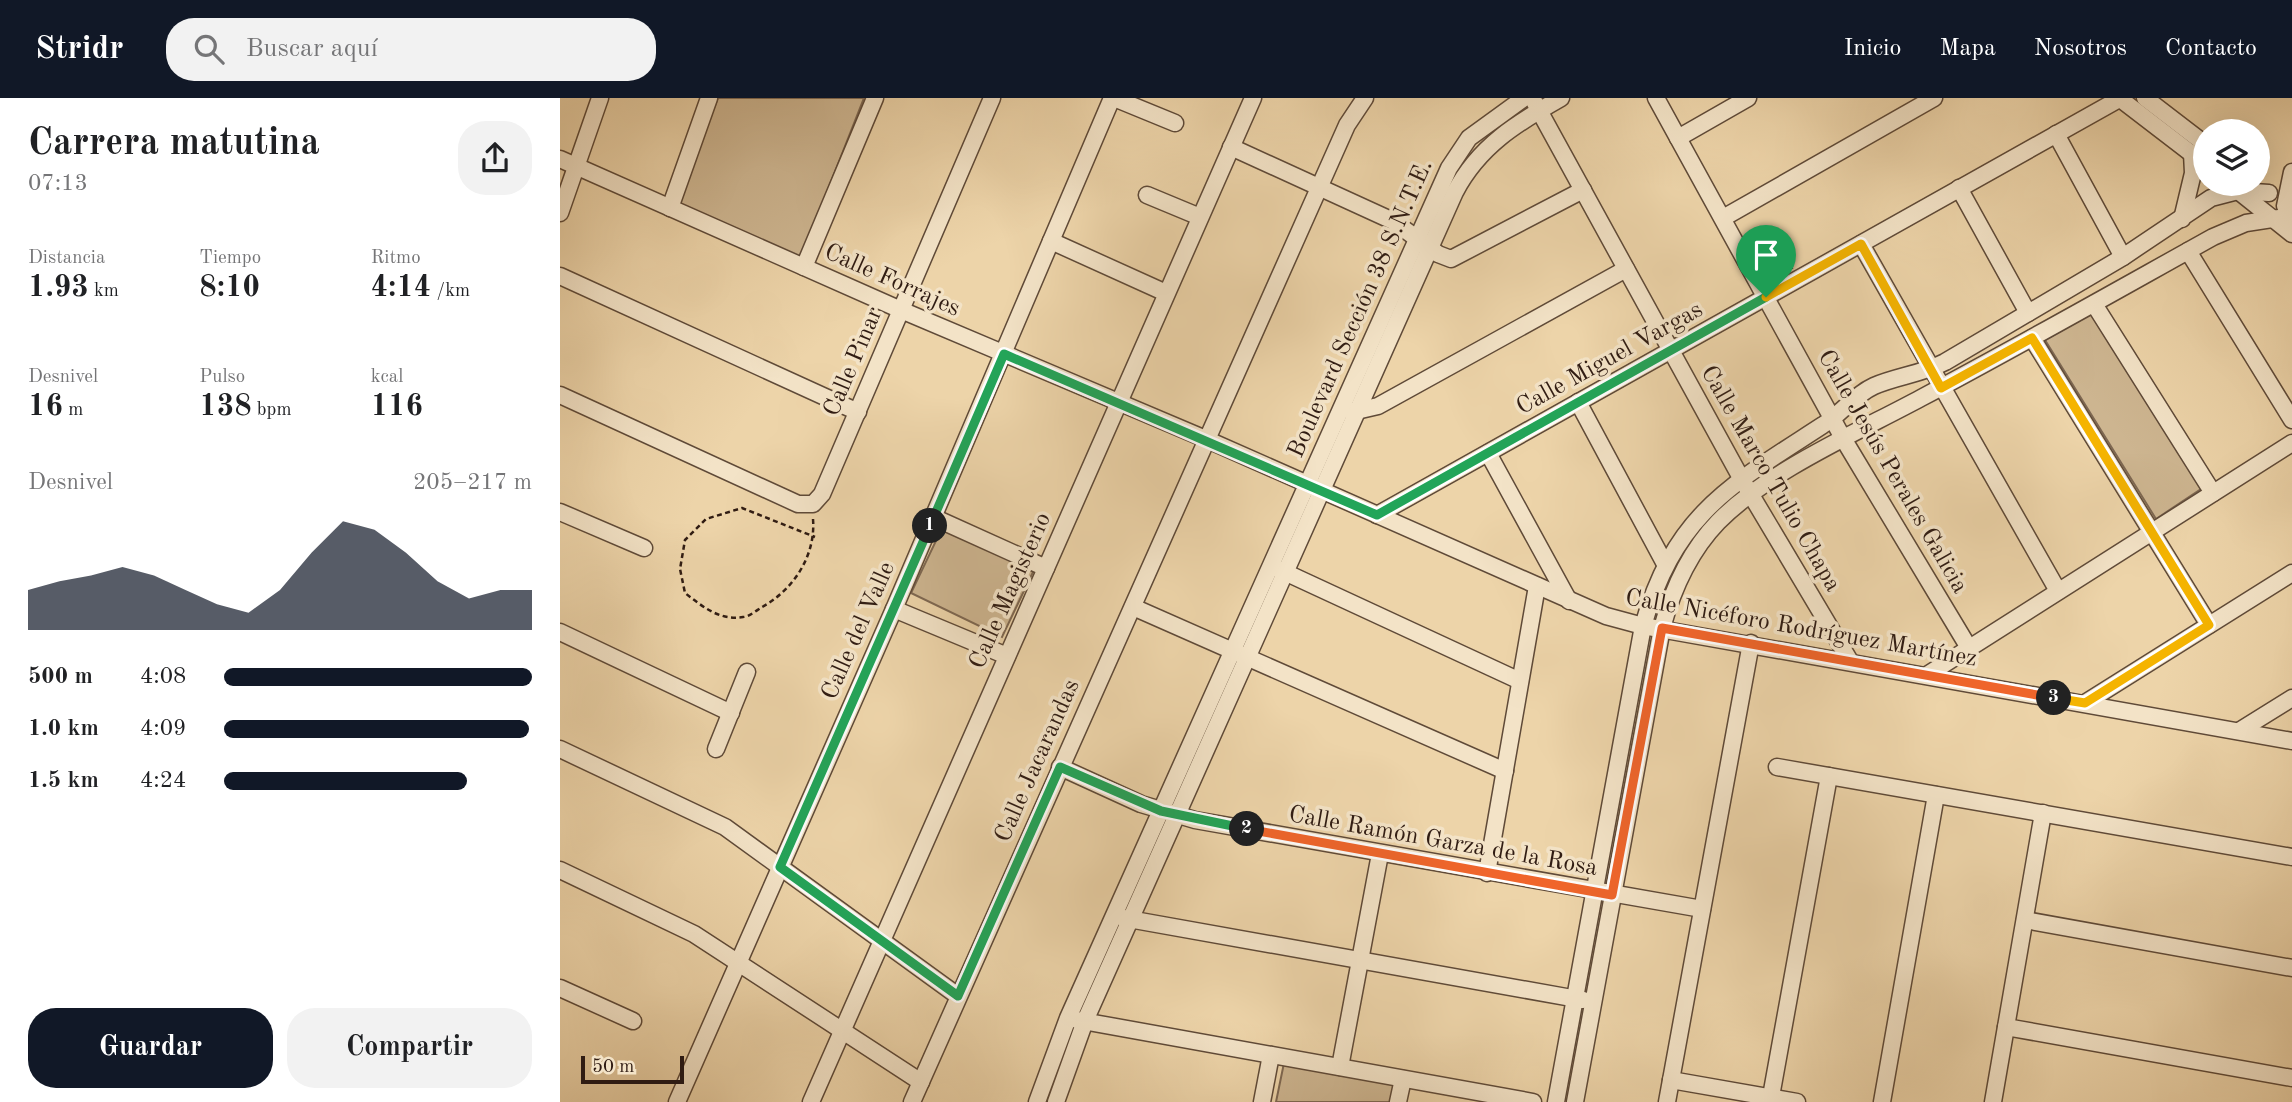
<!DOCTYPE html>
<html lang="es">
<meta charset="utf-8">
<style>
body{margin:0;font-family:"Old Standard TT",serif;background:#f2f2f2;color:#202124;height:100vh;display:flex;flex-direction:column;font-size:26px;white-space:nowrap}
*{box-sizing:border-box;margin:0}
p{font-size:23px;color:#757577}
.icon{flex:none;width:38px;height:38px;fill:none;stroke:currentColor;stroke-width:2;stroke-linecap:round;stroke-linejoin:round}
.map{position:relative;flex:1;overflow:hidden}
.drawer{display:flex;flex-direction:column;background:#fff;width:560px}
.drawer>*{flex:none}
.buttons{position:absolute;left:1633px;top:21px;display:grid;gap:14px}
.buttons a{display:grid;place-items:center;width:77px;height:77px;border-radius:50%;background:#fff;box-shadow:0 7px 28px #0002;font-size:35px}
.scale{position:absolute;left:21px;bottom:18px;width:103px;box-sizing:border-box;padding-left:7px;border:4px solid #301c13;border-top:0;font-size:19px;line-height:24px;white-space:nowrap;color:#301c13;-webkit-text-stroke:5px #f3e3c7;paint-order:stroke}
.pin{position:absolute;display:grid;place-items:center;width:60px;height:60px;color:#fff;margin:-72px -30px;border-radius:50% 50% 50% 0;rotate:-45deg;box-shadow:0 0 7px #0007}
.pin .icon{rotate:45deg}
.km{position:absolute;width:35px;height:35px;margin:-18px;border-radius:50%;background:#222;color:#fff;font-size:19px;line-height:35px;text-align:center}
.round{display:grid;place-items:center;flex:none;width:74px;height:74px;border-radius:28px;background:#f2f2f2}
.head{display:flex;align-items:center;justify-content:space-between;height:119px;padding:0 28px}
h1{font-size:38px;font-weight:600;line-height:52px}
.metrics{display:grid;grid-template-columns:repeat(3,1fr);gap:10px;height:119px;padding:7px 28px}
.metrics div{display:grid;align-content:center}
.metrics b{font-size:30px;font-weight:600}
.metrics small{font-size:19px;font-weight:400}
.metrics p{font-size:19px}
.chart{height:196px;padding:14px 28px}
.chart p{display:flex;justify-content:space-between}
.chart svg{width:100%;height:126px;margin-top:7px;fill:#111827;opacity:.7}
.primary-button{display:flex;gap:14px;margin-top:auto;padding:14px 28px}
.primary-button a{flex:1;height:80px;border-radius:28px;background:#111827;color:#fff;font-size:28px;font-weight:600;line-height:80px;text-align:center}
.primary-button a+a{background:#f2f2f2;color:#202124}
ul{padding:0 28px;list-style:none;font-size:23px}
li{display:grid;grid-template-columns:112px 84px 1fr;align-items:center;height:52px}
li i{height:18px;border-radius:9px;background:#111827}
header{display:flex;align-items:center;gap:42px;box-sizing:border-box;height:98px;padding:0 35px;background:#111827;color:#fff}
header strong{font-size:33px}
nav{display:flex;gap:38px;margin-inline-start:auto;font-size:24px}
.search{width:490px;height:63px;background:#f2f2f2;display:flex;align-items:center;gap:18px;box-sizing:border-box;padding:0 24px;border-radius:28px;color:#757577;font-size:26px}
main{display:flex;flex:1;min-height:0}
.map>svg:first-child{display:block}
.green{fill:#cdb590;stroke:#7e6852;stroke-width:2}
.building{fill:#927c61;stroke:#301c13;stroke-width:2}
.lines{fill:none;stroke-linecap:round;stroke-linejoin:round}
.minor-casing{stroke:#5f4a38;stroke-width:19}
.path{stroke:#301c13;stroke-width:2.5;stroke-dasharray:5 3.5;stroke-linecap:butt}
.minor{stroke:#f3e3c7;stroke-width:16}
.split-1-casing{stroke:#fff;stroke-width:14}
.split-2-casing{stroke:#fff;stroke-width:14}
.split-3-casing{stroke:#fff;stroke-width:14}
.split-4-casing{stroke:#fff;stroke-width:14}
.split-1{stroke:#22a559;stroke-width:9}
.split-2{stroke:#22a559;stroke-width:9}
.split-3{stroke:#f0652b;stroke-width:9}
.split-4{stroke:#f5b400;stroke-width:9}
.labels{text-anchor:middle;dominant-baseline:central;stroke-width:7;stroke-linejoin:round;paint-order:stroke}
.street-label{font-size:24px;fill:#301c13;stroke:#f3e3c7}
</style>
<header>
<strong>Stridr</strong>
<div class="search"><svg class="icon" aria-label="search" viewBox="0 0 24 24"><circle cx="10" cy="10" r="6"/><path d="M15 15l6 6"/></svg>Buscar aquí</div>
<nav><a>Inicio</a><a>Mapa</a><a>Nosotros</a><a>Contacto</a></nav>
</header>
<main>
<section class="drawer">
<div class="head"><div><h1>Carrera matutina</h1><p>07:13</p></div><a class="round"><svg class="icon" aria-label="share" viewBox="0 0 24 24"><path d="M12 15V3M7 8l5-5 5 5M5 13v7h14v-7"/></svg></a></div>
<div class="metrics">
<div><p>Distancia</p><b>1.93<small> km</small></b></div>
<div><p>Tiempo</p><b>8:10</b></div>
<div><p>Ritmo</p><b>4:14<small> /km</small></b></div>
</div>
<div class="metrics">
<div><p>Desnivel</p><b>16<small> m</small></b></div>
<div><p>Pulso</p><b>138<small> bpm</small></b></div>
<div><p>kcal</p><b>116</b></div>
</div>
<div class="chart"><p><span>Desnivel</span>205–217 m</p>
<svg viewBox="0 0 160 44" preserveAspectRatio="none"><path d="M0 44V30L10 27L20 25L30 22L40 25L50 30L60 35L70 38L80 30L90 17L100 6L110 9L120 17L130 27L140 33L150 30L160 30V44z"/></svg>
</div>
<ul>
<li><b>500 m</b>4:08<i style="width:100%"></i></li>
<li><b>1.0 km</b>4:09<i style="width:99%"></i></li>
<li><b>1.5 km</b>4:24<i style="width:79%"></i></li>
</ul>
<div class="primary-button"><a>Guardar</a><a>Compartir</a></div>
</section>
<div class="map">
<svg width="1732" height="1004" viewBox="0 0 1732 1004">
<rect width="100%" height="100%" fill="#edd4a9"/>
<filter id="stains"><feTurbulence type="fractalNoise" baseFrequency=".00286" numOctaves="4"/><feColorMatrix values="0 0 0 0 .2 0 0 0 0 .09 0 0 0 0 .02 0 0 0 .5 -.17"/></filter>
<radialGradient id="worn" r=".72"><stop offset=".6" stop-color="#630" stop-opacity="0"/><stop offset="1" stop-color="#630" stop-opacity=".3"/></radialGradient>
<g class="green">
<path d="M158,0H304L241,160L116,105Z"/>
<path d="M1533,215L1644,389L1596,421L1485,242Z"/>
<path d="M383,428L474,472L442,539L351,495Z"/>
<path d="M724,965L836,984L832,1004H716Z"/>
</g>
<path class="building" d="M1217,140L1232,170L1208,182L1192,153Z"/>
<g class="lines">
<g class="minor-casing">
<g id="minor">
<path d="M554,0L615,25"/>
<path d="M1096,0L1284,342L1409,550"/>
<path d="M1559,0L1645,66"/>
<path d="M1585,0L1645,46"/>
<path d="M975,5L1181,380L1290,563"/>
<path d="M1496,36L1563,159"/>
<path d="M1118,40L1188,0"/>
<path d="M671,49L833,123L878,156L891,161L1023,92"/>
<path d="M0,61L341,212L648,342L1046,518L1083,528L1732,643"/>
<path d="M1399,90L1468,215"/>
<path d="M1677,92L1732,136"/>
<path d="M587,97L640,119"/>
<path d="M1725,108L1732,74"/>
<path d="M110,110L149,0"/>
<path d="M0,115L40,0"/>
<path d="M1163,120L1374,0"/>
<path d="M1622,121L1633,75L1632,55"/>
<path d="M491,143L606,195"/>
<path d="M1301,146L1498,493"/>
<path d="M1628,153L1732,322"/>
<path d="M244,169L315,0"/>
<path d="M0,178L298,314"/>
<path d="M1534,206L1653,395"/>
<path d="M1472,240L1649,527"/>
<path d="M0,297L238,406H253L262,396L432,0"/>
<path d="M1018,304L1105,466"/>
<path d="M792,314L818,308L1066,171"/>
<path d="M928,355L1009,503"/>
<path d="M0,414L84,450"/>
<path d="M817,417L1561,0"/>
<path d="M373,419L486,470"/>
<path d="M718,471L960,583"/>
<path d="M573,509L945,673"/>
<path d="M334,511L447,558"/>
<path d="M0,534L171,615"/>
<path d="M1367,577L1732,345"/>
<path d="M1525,605L1732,475"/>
<path d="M1679,633L1732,600"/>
<path d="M0,651L165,729L398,898"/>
<path d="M156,651L187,574"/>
<path d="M500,669L581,706L635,722L1142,811"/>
<path d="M1217,669L1732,759"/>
<path d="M0,772L134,836L361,984"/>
<path d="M927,775L977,488"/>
<path d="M563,820L1023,902"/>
<path d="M1465,822L1732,870"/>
<path d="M0,890L73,923"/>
<path d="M517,922L973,1004"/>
<path d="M1446,929L1732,980"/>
<path d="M780,969L820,756"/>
<path d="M1111,982L1237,1004"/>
<path d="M117,1004L334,511L552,0"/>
<path d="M251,1004L693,0"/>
<path d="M352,1004L787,27L805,0"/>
<path d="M477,1004L508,920L889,70L909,40L964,0"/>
<path d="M496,1004L525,923L895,94C919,48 957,25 1001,0"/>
<path d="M702,1004L711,957"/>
<path d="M838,1004L843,981"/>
<path d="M996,1004L1083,528C1115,415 1171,387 1263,327C1281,316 1294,297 1314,288C1337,278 1362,276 1385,264L1563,159L1651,100L1678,93L1709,95"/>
<path d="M1015,1004L1102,530C1113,490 1129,454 1158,424C1208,373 1298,334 1361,300C1459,248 1556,193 1653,139L1686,125L1732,118"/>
<path d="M1107,1004L1191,545"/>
<path d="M1210,1004L1269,678"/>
<path d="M1322,1004L1376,697"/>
<path d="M1433,1004L1483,715"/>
</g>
</g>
<path class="path" d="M253,421C256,458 233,492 202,509C197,512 189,519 183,519C159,523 142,508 125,495L120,471L125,442L146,421L182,410L255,439"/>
<use href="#minor" class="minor"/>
</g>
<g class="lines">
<g class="split-1-casing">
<path id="split-1" d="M370,428L444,256L817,417L1206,199"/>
</g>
<g class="split-2-casing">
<path id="split-2" d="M370,428L220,769L398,898L500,669L601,713L687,731"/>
</g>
<g class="split-3-casing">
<path id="split-3" d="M687,731L1052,797L1102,530L1494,600"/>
</g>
<g class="split-4-casing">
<path id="split-4" d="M1206,199L1301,146L1381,290L1472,240L1649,527L1525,605L1494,600"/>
</g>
<use href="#split-1" class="split-1"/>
<use href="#split-2" class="split-2"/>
<use href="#split-3" class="split-3"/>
<use href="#split-4" class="split-4"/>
</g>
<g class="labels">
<g class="street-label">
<text transform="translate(332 183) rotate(24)">Calle Forrajes</text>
<text transform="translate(801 211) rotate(-66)">Boulevard Sección 38 S.N.T.E.</text>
<text transform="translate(1050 261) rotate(-29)">Calle Miguel Vargas</text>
<text transform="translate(294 264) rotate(-67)">Calle Pinar</text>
<text transform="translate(1332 374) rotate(60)">Calle Jesús Perales Galicia</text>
<text transform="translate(1210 381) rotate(60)">Calle Marco Tulio Chapa</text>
<text transform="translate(451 493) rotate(-66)">Calle Magisterio</text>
<text transform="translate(1241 531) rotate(10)">Calle Nicéforo Rodríguez Martínez</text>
<text transform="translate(299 533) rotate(-66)">Calle del Valle</text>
<text transform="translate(478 663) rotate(-66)">Calle Jacarandas</text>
<text transform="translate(883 744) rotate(10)">Calle Ramón Garza de la Rosa</text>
</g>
</g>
<rect width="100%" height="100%" filter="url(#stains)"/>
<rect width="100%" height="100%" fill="url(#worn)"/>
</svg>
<div class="buttons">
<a><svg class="icon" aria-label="layers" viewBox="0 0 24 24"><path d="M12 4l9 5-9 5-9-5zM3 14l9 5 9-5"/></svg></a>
</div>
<div class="scale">50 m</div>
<div class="pin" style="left:1206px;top:199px;background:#1e9e55"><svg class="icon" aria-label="arrive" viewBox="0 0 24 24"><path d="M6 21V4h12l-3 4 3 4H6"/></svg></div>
<b class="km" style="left:370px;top:428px">1</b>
<b class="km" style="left:687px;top:731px">2</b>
<b class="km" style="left:1494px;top:600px">3</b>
</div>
</main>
